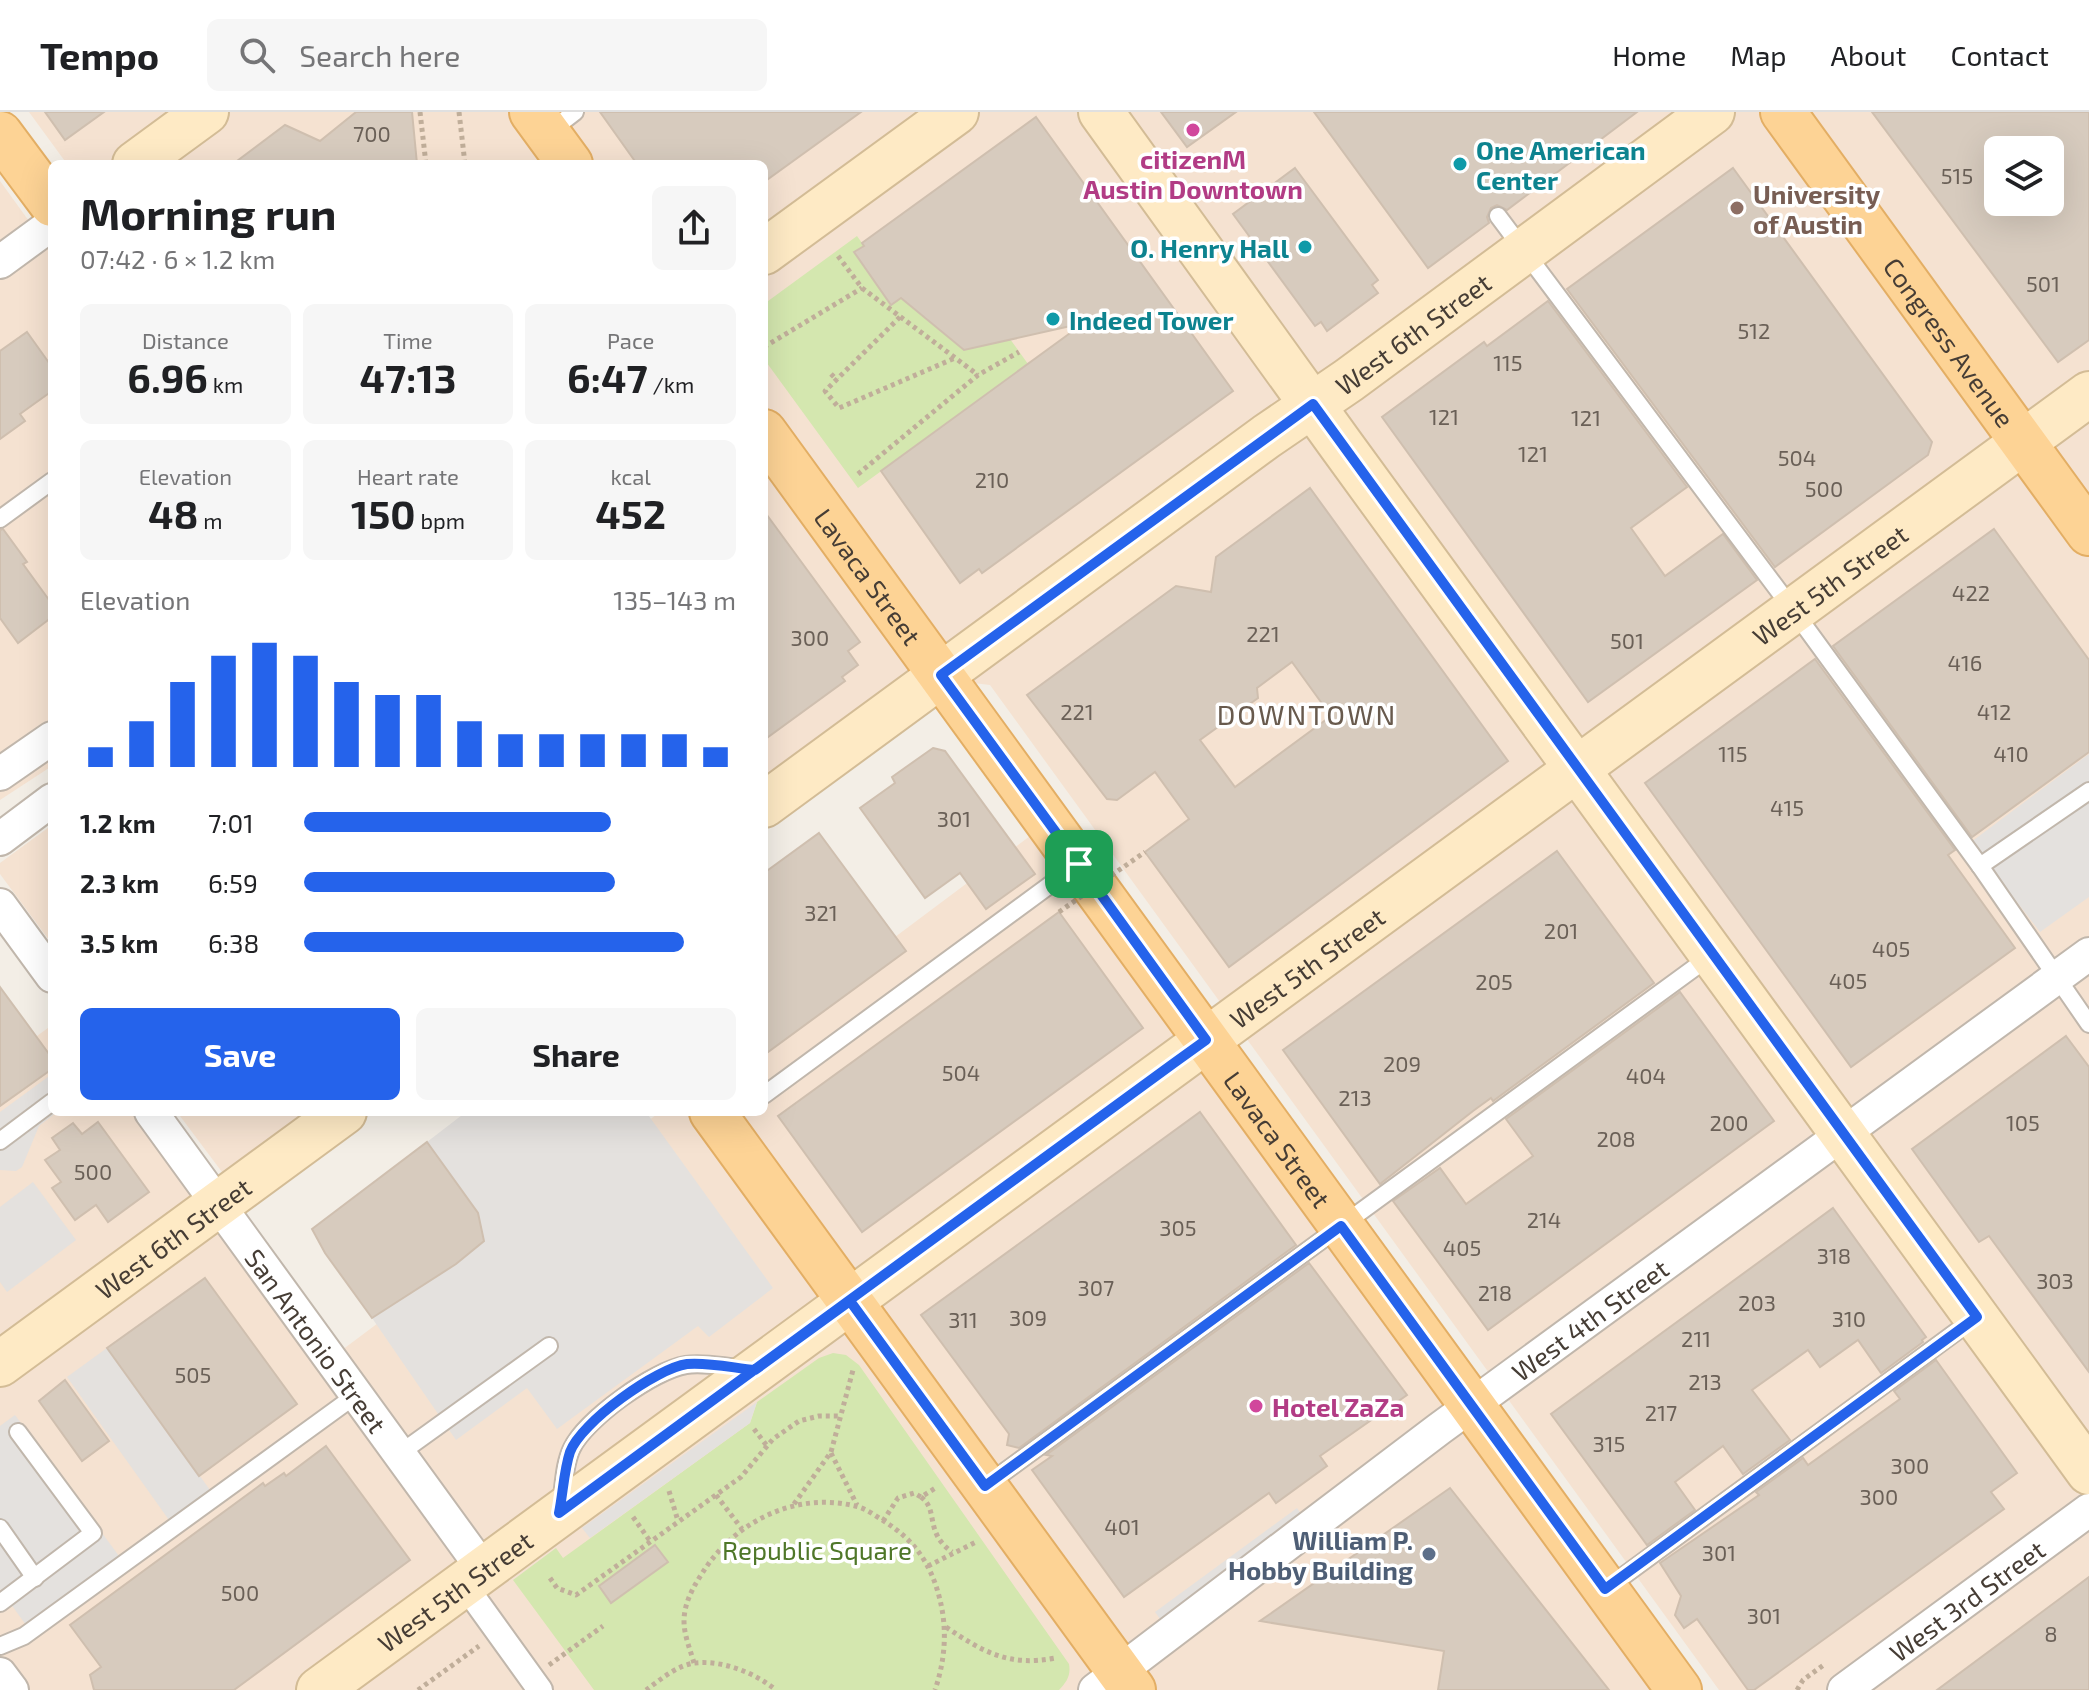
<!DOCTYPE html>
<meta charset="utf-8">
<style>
body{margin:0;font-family:"Exo 2",sans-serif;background:#f6f6f6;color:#202124;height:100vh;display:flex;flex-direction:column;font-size:30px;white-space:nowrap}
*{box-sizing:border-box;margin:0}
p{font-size:26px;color:#757577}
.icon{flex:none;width:44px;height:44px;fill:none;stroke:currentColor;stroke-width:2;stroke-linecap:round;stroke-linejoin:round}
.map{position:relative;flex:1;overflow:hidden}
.panel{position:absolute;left:48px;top:48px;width:720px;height:956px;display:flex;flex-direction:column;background:#fff;border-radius:12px;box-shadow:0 8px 32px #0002}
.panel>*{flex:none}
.controls{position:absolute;left:1984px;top:24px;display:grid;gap:16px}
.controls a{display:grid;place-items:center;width:80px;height:80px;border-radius:12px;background:#fff;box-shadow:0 8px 32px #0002;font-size:40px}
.pin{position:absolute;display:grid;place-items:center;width:68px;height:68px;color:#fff;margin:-34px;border-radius:16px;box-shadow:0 4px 12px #0006}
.round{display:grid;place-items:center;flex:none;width:84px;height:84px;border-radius:12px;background:#f6f6f6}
.overview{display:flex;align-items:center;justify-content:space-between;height:136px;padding:0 32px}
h1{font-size:44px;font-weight:700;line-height:60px}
.figures{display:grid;grid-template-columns:repeat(3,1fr);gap:12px;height:136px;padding:8px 32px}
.figures div{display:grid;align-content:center;border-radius:12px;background:#f6f6f6;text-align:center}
.figures b{font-size:40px;font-weight:700}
.figures small{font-size:22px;font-weight:400}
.figures p{font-size:22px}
.chart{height:224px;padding:16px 32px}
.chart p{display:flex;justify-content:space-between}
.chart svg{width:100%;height:144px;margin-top:8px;stroke:#2563eb;stroke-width:6}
.cta{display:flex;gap:16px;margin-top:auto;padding:16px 32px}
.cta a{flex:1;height:92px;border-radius:12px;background:#2563eb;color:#fff;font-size:32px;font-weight:700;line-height:92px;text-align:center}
.cta a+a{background:#f6f6f6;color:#202124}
ul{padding:0 32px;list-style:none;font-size:26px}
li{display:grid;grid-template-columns:128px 96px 1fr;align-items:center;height:60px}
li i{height:20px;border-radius:10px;background:#2563eb}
header{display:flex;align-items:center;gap:48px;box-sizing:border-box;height:112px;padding:0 40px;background:#fff;border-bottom:2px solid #e0e0e0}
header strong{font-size:38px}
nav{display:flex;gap:44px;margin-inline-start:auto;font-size:28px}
.search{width:560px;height:72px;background:#f6f6f6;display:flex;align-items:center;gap:20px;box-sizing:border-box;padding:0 28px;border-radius:12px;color:#757577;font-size:30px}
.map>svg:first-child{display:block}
.commercial{fill:#f5e2d1;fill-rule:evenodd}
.green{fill:#d4e7af}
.parking{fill:#e4e1de}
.building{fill:#d7cbbe;stroke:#cfbfaf;stroke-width:2;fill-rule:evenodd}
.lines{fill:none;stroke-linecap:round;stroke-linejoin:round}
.service-casing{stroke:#c1b7ac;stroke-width:20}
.pedestrian-casing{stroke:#c1b7ac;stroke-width:28}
.minor-casing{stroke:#c1b7ac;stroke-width:36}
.secondary-casing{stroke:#d3bc96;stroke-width:48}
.primary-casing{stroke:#e3ae64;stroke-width:48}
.path{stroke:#c0ae9a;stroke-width:5;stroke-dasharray:4 4;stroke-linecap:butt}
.service{stroke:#fff;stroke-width:16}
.pedestrian{stroke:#fff;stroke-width:24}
.minor{stroke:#fff;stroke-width:32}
.secondary{stroke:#feeac5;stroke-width:44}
.primary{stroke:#fdd395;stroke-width:44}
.path-bridge{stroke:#c0ae9a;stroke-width:5;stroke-dasharray:4 4;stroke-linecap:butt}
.route-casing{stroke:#fff;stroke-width:16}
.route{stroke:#2563eb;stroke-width:10}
.hotel-dot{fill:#d1479c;stroke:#fff;stroke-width:3}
.culture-dot{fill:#0f9aa8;stroke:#fff;stroke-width:3}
.education-dot{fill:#8d6e63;stroke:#fff;stroke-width:3}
.service-dot{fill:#5c6f8a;stroke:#fff;stroke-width:3}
.labels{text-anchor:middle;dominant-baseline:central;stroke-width:7;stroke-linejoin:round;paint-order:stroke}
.number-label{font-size:22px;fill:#6a6057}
.culture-label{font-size:26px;font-weight:bold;fill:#0d838f;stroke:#fff;text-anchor:start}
.hotel-label{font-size:26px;font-weight:bold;fill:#b23c85;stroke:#fff}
.education-label{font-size:26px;font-weight:bold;fill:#785e54;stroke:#fff;text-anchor:start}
.street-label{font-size:26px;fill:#463d35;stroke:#fff}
.service-label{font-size:26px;font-weight:bold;fill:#4e5e75;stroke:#fff;text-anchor:end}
.park-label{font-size:26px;fill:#4f7729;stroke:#fff}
.neighbourhood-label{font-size:28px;letter-spacing:2px;fill:#685a4d;stroke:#fff}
</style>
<header>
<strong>Tempo</strong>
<div class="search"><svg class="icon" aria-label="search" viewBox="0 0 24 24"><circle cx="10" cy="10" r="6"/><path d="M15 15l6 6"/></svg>Search here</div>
<nav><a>Home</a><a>Map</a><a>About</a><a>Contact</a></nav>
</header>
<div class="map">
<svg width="2089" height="1578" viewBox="0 0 2089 1578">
<rect width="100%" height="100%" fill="#f3eee6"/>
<g class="commercial">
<path d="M29,0H2089V1578H1719L990,573L915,564L764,675V52H67ZM1998,38H2050V90H1998Z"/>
<path d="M0,69L52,141V654L0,688Z"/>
<path d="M1054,706L1689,1578H0V951L52,913V1000H139L326,1250L660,1000H764V923Z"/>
<path d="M52,713V832L0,762V751Z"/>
<path d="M177,1000H321L228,1068Z"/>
</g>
<g class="green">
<path d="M857,124L901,186L964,237L1010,227L1028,252L858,376L764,247V192Z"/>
<path d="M833,1241L846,1243L859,1253L1069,1552C1071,1563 1067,1570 1059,1578H594L513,1468L556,1436L563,1446L750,1311L757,1290L819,1246Z"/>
</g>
<g class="parking">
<path d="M2089,642V785L2040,820L1971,730Z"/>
<path d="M52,962V1000H57L39,1014L22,1055L16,1059L0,1058V1000Z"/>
<path d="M466,1000H646L773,1176L709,1225L698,1214L557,1317L527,1276L456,1328L372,1206L456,1152L484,1129L478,1101L427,1030Z"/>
<path d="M33,1070L76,1128L7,1180L0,1170V1095Z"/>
<path d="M107,1236L210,1378L169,1408L67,1265Z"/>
<path d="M757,1290L750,1311L590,1426L582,1416Z"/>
<path d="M15,1303L119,1444L26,1513L0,1477V1314Z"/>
<path d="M1297,1396L1302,1403L1160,1507L1155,1500Z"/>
</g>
<g class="building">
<path d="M45,0H104L65,28Z"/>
<path d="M356,0H412L417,52H233L285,13L320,29Z"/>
<path d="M600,0H861L764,70V52H637Z"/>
<path d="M1161,0H1236L1187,35Z"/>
<path d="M1314,0H1637L1507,98L1497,93L1491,96L1487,105L1489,111L1428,156Z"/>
<path d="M1872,0H2089V228L2058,250ZM1998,38H2050V90H1998Z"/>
<path d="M1036,5L1233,279L982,461L979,457L960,471L881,359L1084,211L964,238L901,186L891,193L854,140L864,134L862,131Z"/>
<path d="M1295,56L1378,168L1372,173L1378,181L1327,219L1321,210L1315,214L1233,102Z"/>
<path d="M1733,56L1932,330L1928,343L1775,455L1567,177Z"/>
<path d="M1548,189L1687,375L1631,416L1665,464L1723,422L1757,468L1588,590L1382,305L1484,230L1487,234Z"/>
<path d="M27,220L52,255V279L20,302L25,309L0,327V239Z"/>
<path d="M1310,376L1508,649L1229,855L1145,740L1189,707L1155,660L1117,688L1107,687L1027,583L1176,474L1211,480L1216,445ZM1292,550L1331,604L1235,675L1200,628L1258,586L1257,576Z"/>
<path d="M764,399L860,530L848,539L858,553L842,565L845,569L764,628Z"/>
<path d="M3,417L27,450L23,452L52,492V505L18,531L0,506V418Z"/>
<path d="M1994,417L2089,548V640L1972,725L1833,534Z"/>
<path d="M1815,547L1955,738L1948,743L2015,836L1851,955L1645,671Z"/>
<path d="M933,636L945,639L1035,762L986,797L960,761L925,786L860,696L895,671L892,665Z"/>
<path d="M819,721L906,839L764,943V761Z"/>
<path d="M1557,739L1654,871L1493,989L1491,986L1473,999L1380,1072L1283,938Z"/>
<path d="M1059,800L1143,916L862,1120L778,1004Z"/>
<path d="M0,875L52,946V957L0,994Z"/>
<path d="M1680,880L1774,1009L1488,1218L1393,1089L1440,1056L1466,1092L1533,1044L1506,1007Z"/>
<path d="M2066,924L2089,955V1260L1989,1124L1979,1130L1912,1037Z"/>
<path d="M1200,1000L1296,1133L1019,1336L1007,1333L1009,1322L921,1203Z"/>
<path d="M98,1010L149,1080L108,1110L96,1093L75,1108L52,1076L61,1070L45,1048L60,1038L52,1026L73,1011L82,1022Z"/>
<path d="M427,1030L478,1101L484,1129L456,1152L372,1206L325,1141L312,1117Z"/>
<path d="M1833,1096L1926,1225L1922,1228L1923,1230L1881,1261L1858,1228L1820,1255L1808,1238L1752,1278L1790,1328L1743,1362L1723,1334L1675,1370L1695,1398L1647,1433L1551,1302Z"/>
<path d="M1309,1151L1407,1283L1320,1344L1327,1354L1276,1391L1269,1381L1124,1485L1032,1358L1052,1344L1046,1343Z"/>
<path d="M205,1166L297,1292L199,1364L107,1236Z"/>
<path d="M1936,1248L2017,1361L1991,1380L2004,1397L1754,1578H1748L1697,1507L1684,1516L1675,1503L1681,1484L1660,1451L1759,1383L1756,1380L1803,1346L1808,1353L1900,1287L1894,1279Z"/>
<path d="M65,1268L109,1329L82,1349L39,1289Z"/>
<path d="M326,1334L410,1448L234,1578H94L90,1563L101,1555L70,1513L263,1371L265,1374L284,1361L286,1364Z"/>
<path d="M1450,1376L1609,1578H1438L1444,1539L1260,1509Z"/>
<path d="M655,1433L668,1450L611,1491L599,1474Z"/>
<path d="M2089,1465V1578H1937Z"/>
</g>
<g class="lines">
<g class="service-casing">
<g id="service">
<path d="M549,20L575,0"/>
<path d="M1498,104L1793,498L1980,754L2089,912"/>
<path d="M0,407L52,369"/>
<path d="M1980,754L2089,679"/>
<path d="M764,983L1077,753"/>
<path d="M0,1029L52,990"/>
<path d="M399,1342L549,1234"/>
<path d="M985,1374L1712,843"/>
<path d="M561,1391C564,1374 564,1352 572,1336C586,1307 654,1258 686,1253C703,1250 724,1255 742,1256"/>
<path d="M0,1416L35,1466"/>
<path d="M1607,1476L1975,1206"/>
<path d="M0,1491L93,1421L18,1320"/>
<path d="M0,1534L24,1524L356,1283"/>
</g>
</g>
<g class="pedestrian-casing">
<path id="pedestrian" d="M463,1471L540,1578"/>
</g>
<g class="minor-casing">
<g id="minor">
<path d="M0,150L52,112"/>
<path d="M0,662L52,626"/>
<path d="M0,727L52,688"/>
<path d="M0,793L52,864"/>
<path id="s1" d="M151,1000L483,1457"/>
<path d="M0,1562L12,1578"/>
<path id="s2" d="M1095,1578L1439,1317L2089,842"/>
<path id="s3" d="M1844,1578L2089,1398"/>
</g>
</g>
<g class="secondary-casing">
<g id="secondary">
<path d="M1101,0L1341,333L2089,1360"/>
<path d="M135,52L206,0"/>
<path d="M764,140L956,0"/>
<path id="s4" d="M764,693L1267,324L1349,268L1712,0"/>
<path id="s5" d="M0,1252L344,1000"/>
<path id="s6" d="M319,1578L2089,282"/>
</g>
</g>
<g class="primary-casing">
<g id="primary">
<path d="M532,0L570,52"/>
<path id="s7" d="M1783,0L2089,421"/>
<path d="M0,22L52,92"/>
<path id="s8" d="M764,320L1679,1578"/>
<path d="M712,1000L1133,1578"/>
</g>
</g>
<g class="path">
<path d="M420,0L426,52"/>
<path d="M459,0L465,52"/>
<path d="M838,144L862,176L978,263"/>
<path d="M900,205L825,279L839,296L955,246"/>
<path d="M764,235L862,176"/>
<path d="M831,262L837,268"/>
<path d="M858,362L978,263L1019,240"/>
<path d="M754,1317L767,1334"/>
<path d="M831,1341L857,1393"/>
<path d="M669,1379L678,1409"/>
<path d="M716,1383L742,1417"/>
<path d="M921,1385C939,1398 924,1420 952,1440"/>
<path d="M794,1392L831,1340L853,1258"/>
<path d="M633,1405L650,1429"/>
<path d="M883,1409L898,1386L914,1381L921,1385L937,1375"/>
<path d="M928,1454L976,1430"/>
<path d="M550,1466L557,1476L576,1483L741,1365L773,1327L799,1309L819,1304H839"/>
<path d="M946,1515C983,1540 1009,1555 1055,1546"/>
<path d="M694,1551C690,1537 684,1523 684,1509C684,1489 696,1470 707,1454C740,1407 798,1380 855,1394C866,1396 877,1405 887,1411C911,1427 925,1444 935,1471C948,1508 947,1542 935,1578"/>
<path d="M549,1553L603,1514"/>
<path d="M418,1578L479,1534"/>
<path d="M646,1578C660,1568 677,1553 695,1551C723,1548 755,1561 776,1578"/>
<path d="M1797,1578L1803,1568L1825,1552"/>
</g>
<use href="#service" class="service"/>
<use href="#pedestrian" class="pedestrian"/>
<use href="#minor" class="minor"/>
<use href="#secondary" class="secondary"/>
<use href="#primary" class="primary"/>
<path class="path-bridge" d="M1059,800L1145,740"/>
</g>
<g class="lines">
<g class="route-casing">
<path id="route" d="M1079,752L1206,928L1174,951L810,1217L559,1401C563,1381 564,1358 570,1340C581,1310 657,1256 687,1252C708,1250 734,1256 755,1258L850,1189L985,1374L1341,1114L1605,1477L1977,1205L1313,292L941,563L1079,752"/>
</g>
<use href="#route" class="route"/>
</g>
<g class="hotel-dot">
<circle cx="1193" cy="18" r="8"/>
<circle cx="1256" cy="1294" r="8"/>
</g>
<g class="culture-dot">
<circle cx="1460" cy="52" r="8"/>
<circle cx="1305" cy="135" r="8"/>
<circle cx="1053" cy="207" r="8"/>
</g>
<circle class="education-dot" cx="1737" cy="96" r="8"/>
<circle class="service-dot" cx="1429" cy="1442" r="8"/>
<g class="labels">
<g class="number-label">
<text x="372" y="21">700</text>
<text x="1957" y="63">515</text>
<text x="2043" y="171">501</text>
<text x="1754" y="218">512</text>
<text x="1508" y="250">115</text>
<text x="1444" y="304">121</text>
<text x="1586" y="305">121</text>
<text x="1533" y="341">121</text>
<text x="1797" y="345">504</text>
<text x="992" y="367">210</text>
<text x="1824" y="376">500</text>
<text x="1971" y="480">422</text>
<text x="1263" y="521">221</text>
<text x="810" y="525">300</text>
<text x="1627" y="528">501</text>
<text x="1965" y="550">416</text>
<text x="1077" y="599">221</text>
<text x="1994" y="599">412</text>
<text x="1733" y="641">115</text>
<text x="2011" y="641">410</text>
<text x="1787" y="695">415</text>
<text x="954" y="706">301</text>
<text x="821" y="800">321</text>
<text x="1561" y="818">201</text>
<text x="1891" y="836">405</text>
<text x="1848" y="868">405</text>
<text x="1494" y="869">205</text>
<text x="1402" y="951">209</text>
<text x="961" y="960">504</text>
<text x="1646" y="963">404</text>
<text x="1355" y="985">213</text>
<text x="1729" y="1010">200</text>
<text x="2023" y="1010">105</text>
<text x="1616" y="1026">208</text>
<text x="93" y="1059">500</text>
<text x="1544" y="1107">214</text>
<text x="1178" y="1115">305</text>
<text x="1462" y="1135">405</text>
<text x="1834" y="1143">318</text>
<text x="2055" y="1168">303</text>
<text x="1096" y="1175">307</text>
<text x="1495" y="1180">218</text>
<text x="1757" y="1190">203</text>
<text x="1028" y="1205">309</text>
<text x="1849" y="1206">310</text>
<text x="963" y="1207">311</text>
<text x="1696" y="1226">211</text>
<text x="193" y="1262">505</text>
<text x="1705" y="1269">213</text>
<text x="1661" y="1300">217</text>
<text x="1609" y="1331">315</text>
<text x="1910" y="1353">300</text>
<text x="1879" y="1384">300</text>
<text x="1122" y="1414">401</text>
<text x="1719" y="1440">301</text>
<text x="240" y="1480">500</text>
<text x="1764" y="1503">301</text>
<text x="2051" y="1521">8</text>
</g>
<g class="culture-label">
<text x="1476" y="37">One American<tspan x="1476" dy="30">Center</tspan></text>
<text x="1289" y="135" text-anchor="end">O. Henry Hall</text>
<text x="1069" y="207">Indeed Tower</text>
</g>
<g class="hotel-label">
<text x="1193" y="46">citizenM<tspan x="1193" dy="30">Austin Downtown</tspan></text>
<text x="1272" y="1294" text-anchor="start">Hotel ZaZa</text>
</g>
<g class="education-label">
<text x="1753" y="81">University<tspan x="1753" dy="30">of Austin</tspan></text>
</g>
<g class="street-label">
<text stroke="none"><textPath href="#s4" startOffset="802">West 6th Street</textPath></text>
<text stroke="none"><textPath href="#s7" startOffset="284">Congress Avenue</textPath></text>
<text stroke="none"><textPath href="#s8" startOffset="178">Lavaca Street</textPath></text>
<text stroke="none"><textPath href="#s6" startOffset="1872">West 5th Street</textPath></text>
<text stroke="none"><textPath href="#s6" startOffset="1224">West 5th Street</textPath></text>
<text stroke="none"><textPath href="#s8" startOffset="874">Lavaca Street</textPath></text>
<text stroke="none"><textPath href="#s5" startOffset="214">West 6th Street</textPath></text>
<text stroke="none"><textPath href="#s2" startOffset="618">West 4th Street</textPath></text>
<text stroke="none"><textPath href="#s1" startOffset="282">San Antonio Street</textPath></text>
<text stroke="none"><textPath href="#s6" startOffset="168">West 5th Street</textPath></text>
<text stroke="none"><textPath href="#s3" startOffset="152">West 3rd Street</textPath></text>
</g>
<g class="service-label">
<text x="1413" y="1427">William P.<tspan x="1413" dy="30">Hobby Building</tspan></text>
</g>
<g class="park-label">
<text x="817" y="1437">Republic Square</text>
</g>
<g class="neighbourhood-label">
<text x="1307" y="602">DOWNTOWN</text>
</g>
</g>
</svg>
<div class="controls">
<a><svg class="icon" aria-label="layers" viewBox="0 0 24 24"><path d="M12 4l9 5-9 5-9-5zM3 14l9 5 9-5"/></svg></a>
</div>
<div class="pin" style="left:1079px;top:752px;background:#1e9e55"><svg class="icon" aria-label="arrive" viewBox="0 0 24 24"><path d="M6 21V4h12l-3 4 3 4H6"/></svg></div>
<section class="panel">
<div class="overview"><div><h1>Morning run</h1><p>07:42 · 6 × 1.2 km</p></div><a class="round"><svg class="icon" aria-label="share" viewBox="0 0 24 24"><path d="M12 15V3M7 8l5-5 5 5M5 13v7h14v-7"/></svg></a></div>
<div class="figures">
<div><p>Distance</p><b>6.96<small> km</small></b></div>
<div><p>Time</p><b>47:13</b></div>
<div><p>Pace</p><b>6:47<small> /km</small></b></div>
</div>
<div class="figures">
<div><p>Elevation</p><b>48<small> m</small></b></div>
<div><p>Heart rate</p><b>150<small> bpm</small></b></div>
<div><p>kcal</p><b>452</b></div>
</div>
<div class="chart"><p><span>Elevation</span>135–143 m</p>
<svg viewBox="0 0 160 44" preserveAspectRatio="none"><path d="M5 44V38M15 44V30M25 44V18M35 44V10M45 44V6M55 44V10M65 44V18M75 44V22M85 44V22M95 44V30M105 44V34M115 44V34M125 44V34M135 44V34M145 44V34M155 44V38"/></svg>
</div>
<ul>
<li><b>1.2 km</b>7:01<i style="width:71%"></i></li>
<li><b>2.3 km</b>6:59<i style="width:72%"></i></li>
<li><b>3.5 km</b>6:38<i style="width:88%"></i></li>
</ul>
<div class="cta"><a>Save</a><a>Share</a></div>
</section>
</div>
